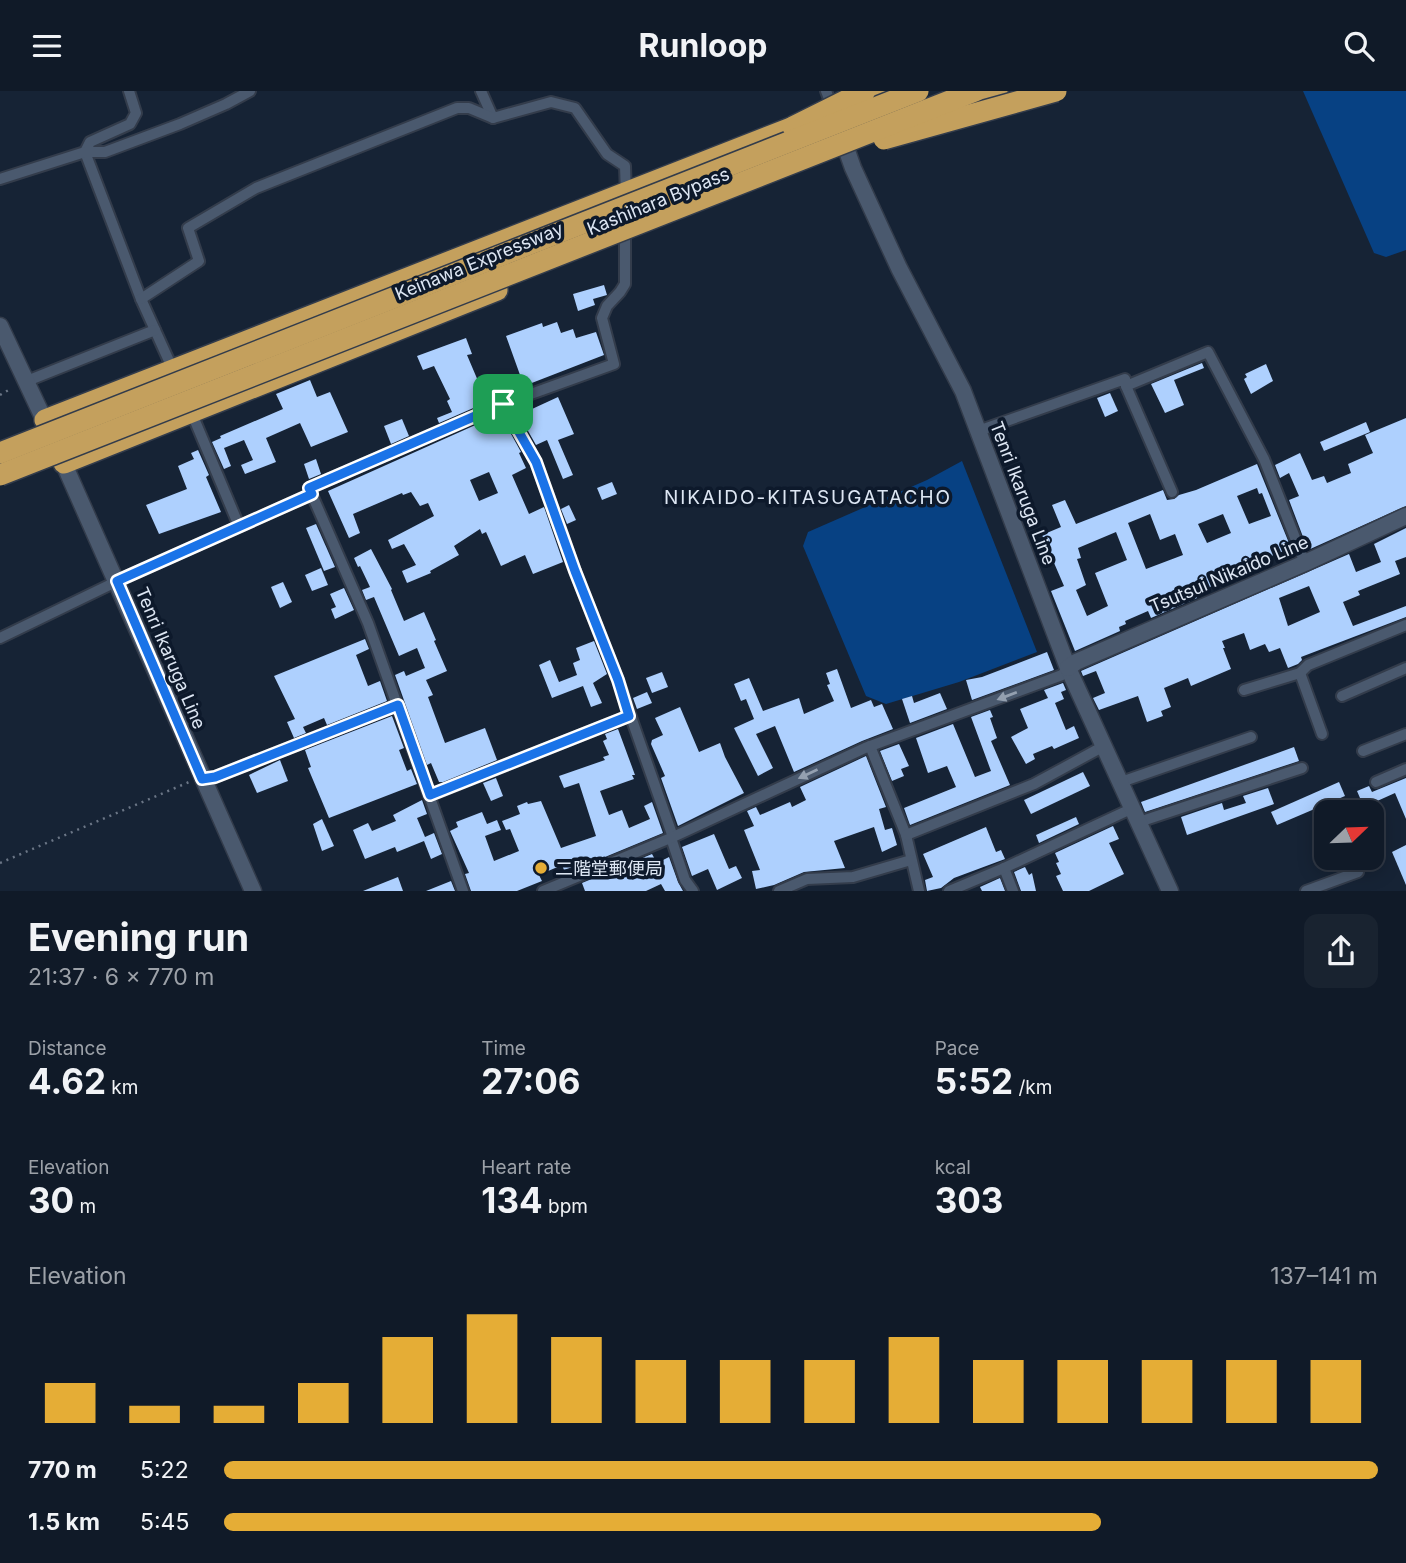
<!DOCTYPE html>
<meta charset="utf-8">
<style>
body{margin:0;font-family:Inter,"Noto Sans JP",sans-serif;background:#192330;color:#f1f3f6;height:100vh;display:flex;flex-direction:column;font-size:26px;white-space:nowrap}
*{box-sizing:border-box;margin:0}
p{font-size:23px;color:#9ca1a8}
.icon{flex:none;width:38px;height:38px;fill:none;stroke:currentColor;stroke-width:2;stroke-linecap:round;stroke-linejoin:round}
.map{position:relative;height:800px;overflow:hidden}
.details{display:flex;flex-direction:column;background:#101a28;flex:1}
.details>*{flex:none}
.needle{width:46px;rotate:67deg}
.tools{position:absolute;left:1314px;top:709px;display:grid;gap:14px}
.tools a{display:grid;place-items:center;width:70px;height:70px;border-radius:14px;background:#101a28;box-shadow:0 4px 18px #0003,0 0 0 2px #303845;font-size:35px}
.pin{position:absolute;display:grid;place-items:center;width:60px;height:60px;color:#fff;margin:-30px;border-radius:14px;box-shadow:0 4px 10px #0006}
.round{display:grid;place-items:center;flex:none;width:74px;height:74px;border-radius:14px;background:#192330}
.head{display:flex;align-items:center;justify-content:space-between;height:119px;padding:0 28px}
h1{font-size:38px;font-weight:700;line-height:52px}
.stats{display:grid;grid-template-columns:repeat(3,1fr);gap:10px;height:119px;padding:7px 28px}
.stats div{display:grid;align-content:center}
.stats b{font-size:35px;font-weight:700}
.stats small{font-size:19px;font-weight:400}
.stats p{font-size:19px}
.chart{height:196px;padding:14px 28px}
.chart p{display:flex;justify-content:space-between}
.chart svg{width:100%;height:126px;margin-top:7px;stroke:#e5ad36;stroke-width:6}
ul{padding:0 28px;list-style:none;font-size:23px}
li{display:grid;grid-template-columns:112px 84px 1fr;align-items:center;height:52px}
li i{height:18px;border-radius:9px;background:#e5ad36}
header{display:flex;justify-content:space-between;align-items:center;height:91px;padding:0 28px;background:#101a28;font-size:32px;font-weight:700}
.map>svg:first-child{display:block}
.water{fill:#074183}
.building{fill:#aed0fe;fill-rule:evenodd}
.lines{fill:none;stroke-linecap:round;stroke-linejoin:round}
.street-casing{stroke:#333c4b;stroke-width:14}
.secondary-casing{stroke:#333c4b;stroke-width:19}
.highway-casing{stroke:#333c4b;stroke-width:24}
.path{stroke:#6b7686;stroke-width:2.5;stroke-dasharray:2 5;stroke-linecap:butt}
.street{stroke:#4a596e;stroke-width:10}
.secondary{stroke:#4a596e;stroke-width:16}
.highway{stroke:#c4a05d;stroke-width:21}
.highway-bridge-casing{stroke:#333c4b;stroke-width:24;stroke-linecap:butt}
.highway-bridge{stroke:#c4a05d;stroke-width:21}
.oneway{fill:#94a0b0}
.route-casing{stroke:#fff;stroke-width:14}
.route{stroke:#1a73e8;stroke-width:9}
.poi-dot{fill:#e5ad36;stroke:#0d192b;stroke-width:2.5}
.labels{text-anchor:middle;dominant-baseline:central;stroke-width:7;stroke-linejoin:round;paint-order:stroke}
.street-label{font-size:18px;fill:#dde6f3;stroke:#0d192b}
.poi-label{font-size:18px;fill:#dde6f3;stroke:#0d192b;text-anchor:start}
.neighbourhood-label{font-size:19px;letter-spacing:2px;fill:#dde6f3;stroke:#0d192b}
</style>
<header><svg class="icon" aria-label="menu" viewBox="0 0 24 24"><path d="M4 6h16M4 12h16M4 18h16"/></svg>Runloop<svg class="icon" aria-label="search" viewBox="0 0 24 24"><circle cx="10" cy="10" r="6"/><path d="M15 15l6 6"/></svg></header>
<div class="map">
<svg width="1406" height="800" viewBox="0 0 1406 800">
<rect width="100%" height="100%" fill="#162335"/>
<g class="water">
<path d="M1303,0H1406V159L1386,166L1374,162Z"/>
<path d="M962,370L1037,561L959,591L886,613L866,605L803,455L808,441L927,389Z"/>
</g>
<g class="building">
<path d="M604,194L607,204L593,208L595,214L578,220L573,203Z"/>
<path d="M557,231L561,242L573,238L576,247L596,241L604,264L524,295L506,245L542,232L543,236Z"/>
<path d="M466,247L472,263L467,264L484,304L474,308L478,315L439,332L437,327L452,321L447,310L450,308L434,275L423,279L417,265Z"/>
<path d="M1202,272L1204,277L1174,289L1184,314L1165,322L1151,293Z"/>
<path d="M1266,273L1273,290L1251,303L1244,288L1247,286L1245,283Z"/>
<path d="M310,289L317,306L330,301L348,341L311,356L300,332L266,347L276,371L245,383L241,374L253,369L244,349L224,357L231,375L224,378L212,351L221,347L220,345L283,318L276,303Z"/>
<path d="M1110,302L1118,320L1105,326L1097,307Z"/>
<path d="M558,306L574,343L558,349L573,384L563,388L547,349L536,354L519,324Z"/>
<path d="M500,323L521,361L519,362L526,377L512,384L529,423L544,416L563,471L533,483L525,464L501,475L486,441L482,443L480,438L454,455L459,464L430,480L431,482L407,492L402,480L416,474L404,453L392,458L388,449L434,425L428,412L420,415L411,401L403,404L402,402L353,423L360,442L349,447L328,400ZM489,381L498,402L479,410L470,389Z"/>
<path d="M1406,327V415L1308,459L1289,409L1299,405L1289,382L1280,387L1275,374L1300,362L1312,389L1324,385L1327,392L1351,382L1348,373L1373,362L1365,344Z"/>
<path d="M402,328L409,345L391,353L384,335Z"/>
<path d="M1366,331L1370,341L1324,360L1320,351Z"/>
<path d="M198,359L209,384L206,386L221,421L159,443L146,414L187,398L178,375L194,368L191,362Z"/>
<path d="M316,368L321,383L309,388L304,373Z"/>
<path d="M1257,373L1291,457L1264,468L1266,473L1195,502L1197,507L1151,527L1148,520L1125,530L1126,533L1119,536L1120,540L1075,560L1051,500L1064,495L1042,444L1061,436L1052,414L1065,409L1076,433L1163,399L1167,409L1174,408L1179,404L1196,399ZM1257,397L1259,403L1262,402L1271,425L1249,433L1237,405ZM1150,423L1160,449L1175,443L1183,464L1146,478L1128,432ZM1223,423L1231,442L1207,452L1198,433ZM1116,441L1127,469L1095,482L1108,515L1087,525L1076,499L1086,494L1077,468L1081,467L1078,457Z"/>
<path d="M612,391L617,403L602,409L597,397Z"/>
<path d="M569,414L576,429L567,433L561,418Z"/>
<path d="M316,433L335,476L324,480L306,437Z"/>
<path d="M1406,437V466L1395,470L1400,483L1358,500L1360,504L1343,511L1353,535L1406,515V526L1301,566L1302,569L1298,573L1288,577L1280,557L1269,561L1265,553L1250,559L1244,542L1222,550L1225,557H1223L1231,578L1191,595L1188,587L1164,597L1171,616L1161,620L1163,625L1147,631L1138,605L1099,619L1093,607L1105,602L1096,580L1083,585L1081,580L1349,463L1356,481L1381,471L1374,453ZM1309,495L1320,521L1288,535L1279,507Z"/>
<path d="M371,458L392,498L391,499L404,530L424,521L436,549L434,550L447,580L426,589L433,604L428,606L445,652L485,637L497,669L443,691H439L431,672L427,674L395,584L404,580L406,585L425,577L417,557L399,565L374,506L366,509L362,499L370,496L360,475L358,476L354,467Z"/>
<path d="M321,477L328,494L312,500L305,484Z"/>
<path d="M283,491L292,511L280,517L271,496Z"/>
<path d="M344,497L354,519L335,528L331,518L336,516L330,503Z"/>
<path d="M365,548L369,558L356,564L368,595L380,590L387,610L327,634L324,627L303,636L306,642L294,647L287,631L295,628L274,585Z"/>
<path d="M594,550L607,583L593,592L602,612L591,616L583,595L552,607L539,574L550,569L559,591L577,584L573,572L580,569L576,557Z"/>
<path d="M1047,561L1054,579L972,609L966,589L982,586Z"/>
<path d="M837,578L851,617L871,609L874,616L882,613L893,638L862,650L794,681L775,635L756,643L773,677L758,685L734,637L754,628L746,608L741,610L734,593L749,587L763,620L799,607L804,623L834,610L827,594L830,593L826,582Z"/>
<path d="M662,581L668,596L652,602L646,587Z"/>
<path d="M1063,592L1066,599L1061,601L1064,608L1055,612L1066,639L1074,635L1079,647L1054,658L1052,655L1033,663L1035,668L1026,673L1011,646L1028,637L1020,618L1048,607L1044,599Z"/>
<path d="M647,601L652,612L637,618L633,607Z"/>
<path d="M940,602L947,618L910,632L902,608L912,605L914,612Z"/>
<path d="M680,616L699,661L720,652L725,666L744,702L678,735L661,687L665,685L651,653L652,649L663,644L655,627Z"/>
<path d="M990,619L993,626L990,627L997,647L991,650L1010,694L910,734L904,717L956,696L947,675L928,682L916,647L953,633L975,686L991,680L971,626Z"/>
<path d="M392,625L404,657L399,659L407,680L411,678L417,693L329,727L308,677L311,676L305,659Z"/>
<path d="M618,638L635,684H632L634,688L600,700L609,724L622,719L629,737L650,728L644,715L652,711L663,742L576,778L575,775L564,779L562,774L539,784L542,790L517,800H471L465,783L469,782L450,740L458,736L456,731L482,721L487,733L497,729L501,739L485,745L494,770L519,760L510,738L506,739L502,730L520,723L517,715L527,711L528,713L541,710L561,757L596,745L579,692L564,697L559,685L605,669L603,666L609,664L603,650L607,648L605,643Z"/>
<path d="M899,653L909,675L901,678L904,685L892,690L880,660Z"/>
<path d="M1294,656L1299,670L1145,721L1141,711Z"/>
<path d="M866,665L886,716L879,718L885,739L892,737L897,754L882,761L874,736L834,750L845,777L804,781L774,794L756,798L752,780L760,779L744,739L754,735L747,720L756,716L760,724L790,711L792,716L806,709L800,696Z"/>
<path d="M280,669L288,690L257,702L249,684Z"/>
<path d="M1083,681L1090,695L1031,723L1024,709Z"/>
<path d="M496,687L503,705L491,710L483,692Z"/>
<path d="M1406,687V728L1395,702L1375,711L1383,731L1372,736V721H1366L1357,700L1369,695L1372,701Z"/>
<path d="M1339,691L1345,705L1277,734L1271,721Z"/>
<path d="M1268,697L1274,713L1187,744L1181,726L1222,712L1224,719L1246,712L1243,705Z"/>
<path d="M422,709L427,723L417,727L425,746L434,742L442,763L431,768L424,750L397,761L395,756L365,768L353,739L368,732L372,740L396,730L393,724Z"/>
<path d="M1076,726L1079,733L1039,752L1036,744Z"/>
<path d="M322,728L334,755L322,760L313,733Z"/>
<path d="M1113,735L1119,748L1109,752L1124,783L1089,800H1063L1056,785L1061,783L1056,772L1059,771L1055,762Z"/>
<path d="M986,736L996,761L1001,759L1005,768L954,787L941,797L927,800L925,789L933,786L923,763Z"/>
<path d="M714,743L729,778L736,775L742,787L717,799L708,778L692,785L682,756Z"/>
<path d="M1406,754V794L1392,761Z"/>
<path d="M652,763L657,772L669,766L678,791L683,800H665L661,793L646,800H585L582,792Z"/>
<path d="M1025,776L1029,784L1032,782L1036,800H1021L1014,781Z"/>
<path d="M398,786L403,800H363Z"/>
<path d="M1000,787L1005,800H982L980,796Z"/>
<path d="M451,790L455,800H426Z"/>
</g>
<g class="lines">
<g class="street-casing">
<g id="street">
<path d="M129,0L136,22L130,33L90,51L85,61L141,208L174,281"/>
<path d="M481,0L493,27"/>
<path d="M826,0L833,18"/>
<path d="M0,88L85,61H105L180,33L226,13L250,0"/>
<path d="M141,208L199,170L188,137L256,97L457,17H469L493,27L551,11L575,17L607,63L625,75L626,103"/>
<path d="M27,290L155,239"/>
<path d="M1126,295L1172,401"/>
<path d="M503,313L536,371L575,480L618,589L673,746"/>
<path d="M190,318L239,435"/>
<path d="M978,340L1125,288L1126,295L1208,261L1264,368L1305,472"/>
<path d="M0,547L126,486L312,403"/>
<path d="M1300,582L1322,643"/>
<path d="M1244,599L1300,582L1308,574L1406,534"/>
<path d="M1342,605L1406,577"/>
<path d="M870,655L906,744L919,800"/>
<path d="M1363,660L1406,643"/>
<path d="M202,688L215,686L398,614"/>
<path d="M1121,691L1251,646"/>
<path d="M1376,691L1406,678"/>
<path d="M431,704L629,625"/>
<path d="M1139,731L1302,677"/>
<path d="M906,744L1034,693L1104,655"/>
<path d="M671,747L685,789L693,800"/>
<path d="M1004,777L1013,800"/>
<path d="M463,800L368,532L309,397L503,313L614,273L602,227L607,215L620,201L625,193V136"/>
<path d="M543,800L673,746L865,657L1062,584L1068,577"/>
<path d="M779,800L807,788L853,786L911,769"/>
<path d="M949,800L1004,777L1133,717"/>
<path d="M1306,800L1358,781L1352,766"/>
</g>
</g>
<g class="secondary-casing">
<g id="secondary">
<path d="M841,43L853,77L899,177L963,300L1068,577L1170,800"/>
<path d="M0,235L48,337"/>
<path d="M60,364L253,800"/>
<path d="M1068,577L1076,571L1305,472L1406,425"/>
</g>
</g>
<g class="highway-casing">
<g id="highway">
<path d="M959,14L997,0"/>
<path d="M849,15L886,0"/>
<path d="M45,329L809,30"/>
<path d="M64,372L497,199"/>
</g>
</g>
<g class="path">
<path d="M0,304L12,297"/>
<path d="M0,772L189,691"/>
</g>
<use href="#street" class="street"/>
<use href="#secondary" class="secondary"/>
<use href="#highway" class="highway"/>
<g class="highway-bridge-casing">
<g id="highway-bridge">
<path d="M793,36L865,0"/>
<path d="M884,48L1056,0"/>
<path d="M0,362L918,0"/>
<path d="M0,384L975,0"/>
</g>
</g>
<use href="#highway-bridge" class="highway-bridge"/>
</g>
<defs><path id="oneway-solid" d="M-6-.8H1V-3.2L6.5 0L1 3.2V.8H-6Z" transform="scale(1.75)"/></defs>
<g class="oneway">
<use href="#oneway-solid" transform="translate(1007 605) rotate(159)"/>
<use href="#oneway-solid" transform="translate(808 683) rotate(155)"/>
</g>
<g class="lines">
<g class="route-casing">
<path id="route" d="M503,313L536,371L575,480L618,589L629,625L430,704L398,614L215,686L202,688L117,490L312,403L309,397Z"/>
</g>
<use href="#route" class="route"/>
</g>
<circle class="poi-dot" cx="541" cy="777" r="7"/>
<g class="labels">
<g class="street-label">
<text transform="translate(658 110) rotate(-22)">Kashihara Bypass</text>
<text transform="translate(479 170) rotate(-22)">Keinawa Expressway</text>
<text transform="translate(1023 402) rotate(69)">Tenri Ikaruga Line</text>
<text transform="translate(1229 483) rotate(-23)">Tsutsui Nikaido Line</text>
<text transform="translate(171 567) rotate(67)">Tenri Ikaruga Line</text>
</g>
<g class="poi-label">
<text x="555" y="777">二階堂郵便局</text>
</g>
<g class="neighbourhood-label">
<text x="808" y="406">NIKAIDO-KITASUGATACHO</text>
</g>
</g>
</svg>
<div class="tools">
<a><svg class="needle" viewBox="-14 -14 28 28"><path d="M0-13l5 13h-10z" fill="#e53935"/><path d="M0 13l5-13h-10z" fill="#9ca1a8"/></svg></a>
</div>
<div class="pin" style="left:503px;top:313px;background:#1e9e55"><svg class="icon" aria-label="arrive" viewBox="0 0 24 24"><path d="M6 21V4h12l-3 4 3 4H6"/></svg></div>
</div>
<section class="details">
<div class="head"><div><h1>Evening run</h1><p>21:37 · 6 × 770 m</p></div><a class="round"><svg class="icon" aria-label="share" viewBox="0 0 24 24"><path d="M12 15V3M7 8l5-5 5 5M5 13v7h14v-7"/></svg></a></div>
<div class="stats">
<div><p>Distance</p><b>4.62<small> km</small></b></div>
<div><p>Time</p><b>27:06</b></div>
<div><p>Pace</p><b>5:52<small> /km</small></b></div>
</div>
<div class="stats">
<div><p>Elevation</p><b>30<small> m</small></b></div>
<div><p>Heart rate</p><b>134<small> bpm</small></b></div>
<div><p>kcal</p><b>303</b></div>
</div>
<div class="chart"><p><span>Elevation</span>137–141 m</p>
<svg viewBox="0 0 160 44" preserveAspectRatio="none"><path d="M5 44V30M15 44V38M25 44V38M35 44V30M45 44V14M55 44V6M65 44V14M75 44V22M85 44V22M95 44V22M105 44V14M115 44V22M125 44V22M135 44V22M145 44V22M155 44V22"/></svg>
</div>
<ul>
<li><b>770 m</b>5:22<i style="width:100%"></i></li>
<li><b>1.5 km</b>5:45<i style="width:76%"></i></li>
</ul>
</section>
